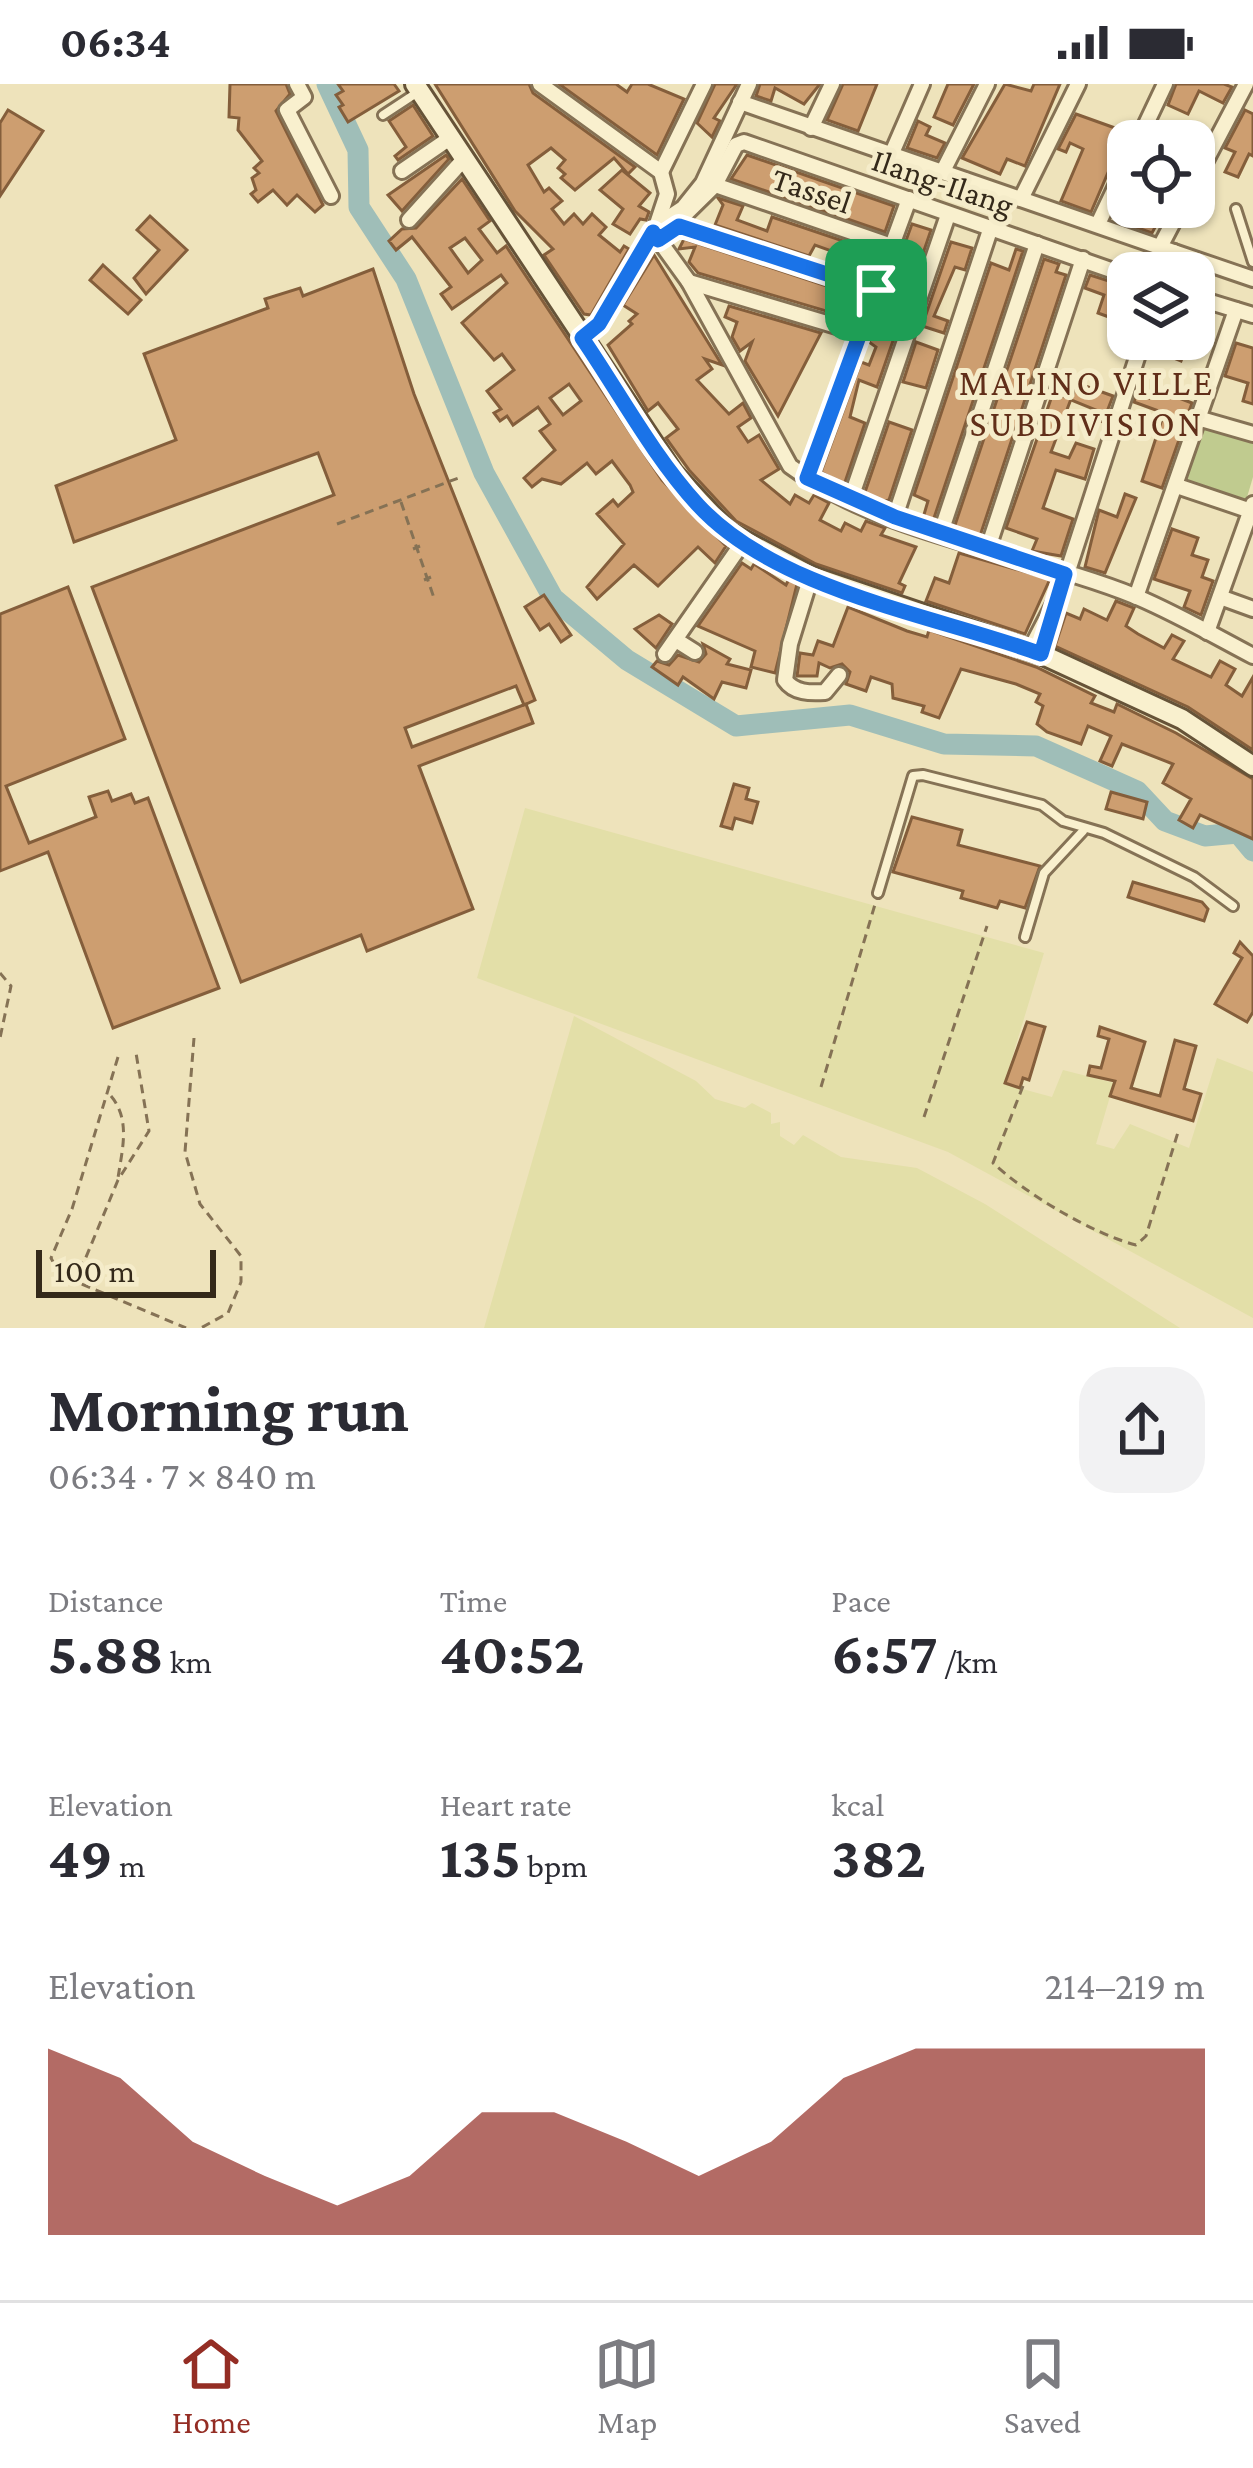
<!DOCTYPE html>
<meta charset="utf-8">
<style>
body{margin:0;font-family:"Crimson Pro",serif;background:#f2f2f3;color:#2b2b33;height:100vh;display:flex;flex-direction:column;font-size:45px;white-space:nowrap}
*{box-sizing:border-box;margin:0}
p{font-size:39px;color:#7c7c81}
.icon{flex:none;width:66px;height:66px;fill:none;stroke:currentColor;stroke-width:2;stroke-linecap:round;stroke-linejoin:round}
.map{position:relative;height:1244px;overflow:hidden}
.drawer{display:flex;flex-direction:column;background:#fff;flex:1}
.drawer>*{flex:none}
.controls{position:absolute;left:1107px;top:36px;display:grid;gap:24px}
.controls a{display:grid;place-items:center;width:108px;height:108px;border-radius:24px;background:#fff;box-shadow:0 3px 9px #0004;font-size:60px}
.scale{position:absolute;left:36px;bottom:30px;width:180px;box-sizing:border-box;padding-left:12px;border:6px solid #34291a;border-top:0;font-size:33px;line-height:42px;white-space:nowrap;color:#34291a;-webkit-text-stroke:9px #f5ecca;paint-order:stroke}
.pin{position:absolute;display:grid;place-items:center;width:102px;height:102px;color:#fff;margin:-51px;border-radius:24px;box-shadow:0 6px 18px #0006}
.round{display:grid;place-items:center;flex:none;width:126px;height:126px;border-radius:36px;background:#f2f2f3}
.summary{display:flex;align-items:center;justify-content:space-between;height:204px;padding:0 48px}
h1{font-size:66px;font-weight:700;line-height:90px}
.metrics{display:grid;grid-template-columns:repeat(3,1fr);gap:18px;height:204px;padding:12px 48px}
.metrics div{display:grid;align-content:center}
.metrics b{font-size:60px;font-weight:700}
.metrics small{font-size:33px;font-weight:400}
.metrics p{font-size:33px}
.chart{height:336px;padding:24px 48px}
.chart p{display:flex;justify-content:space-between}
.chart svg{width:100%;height:216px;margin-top:12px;fill:#942d24;opacity:.7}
.status{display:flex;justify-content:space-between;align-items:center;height:84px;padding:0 60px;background:#fff;direction:ltr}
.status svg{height:33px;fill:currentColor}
.dock{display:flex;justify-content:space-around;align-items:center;height:168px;border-top:3px solid #e1e1e2;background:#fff;font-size:33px;color:#7c7c81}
.dock a{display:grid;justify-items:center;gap:6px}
.dock .current{color:#942d24}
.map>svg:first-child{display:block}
.farmland{fill:#e3dfa8}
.green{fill:#c0cb8f}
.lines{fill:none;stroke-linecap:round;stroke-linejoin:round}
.river{stroke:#9fbeb8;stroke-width:21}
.building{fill:#cd9e70;stroke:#845e3b;stroke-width:3;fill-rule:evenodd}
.lane-casing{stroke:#857255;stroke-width:14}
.street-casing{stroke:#857255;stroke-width:20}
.secondary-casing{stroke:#665338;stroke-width:24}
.path{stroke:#857255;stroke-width:3;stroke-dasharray:9 6;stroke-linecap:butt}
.lane{stroke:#f9f0ce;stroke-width:8}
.street{stroke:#f9f0ce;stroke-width:14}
.secondary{stroke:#f9f0ce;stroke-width:18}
.route-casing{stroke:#fff;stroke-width:24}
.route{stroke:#1a73e8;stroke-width:15}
.labels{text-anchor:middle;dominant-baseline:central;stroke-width:10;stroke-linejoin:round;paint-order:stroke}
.street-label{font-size:33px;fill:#34291a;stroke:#f5ecca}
.neighbourhood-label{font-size:36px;letter-spacing:3px;fill:#612e19;stroke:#f5ecca}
</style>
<div class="status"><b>06:34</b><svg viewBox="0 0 49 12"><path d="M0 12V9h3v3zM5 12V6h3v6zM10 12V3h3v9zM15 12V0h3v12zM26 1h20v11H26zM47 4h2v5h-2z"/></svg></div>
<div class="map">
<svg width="1253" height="1244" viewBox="0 0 1253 1244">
<rect width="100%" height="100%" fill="#eee3bb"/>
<g class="farmland">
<path d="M525,724L1044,869L1004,1000L1052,1013L1063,986L1114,999L1096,1060L1114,1065L1130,1040L1189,1064L1217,974L1253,988V1234L948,1068L477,894Z"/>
<path d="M574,932L696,997L715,1015L745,1024L752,1019L771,1029V1040L780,1038V1052L794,1061L803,1051L841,1073L917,1084L985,1120L1180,1244H484Z"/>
</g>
<path class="green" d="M1199,338L1253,356V393L1245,420L1180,394Z"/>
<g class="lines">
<path class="river" d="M327,0L358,66L359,123L406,195L484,389L553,514L627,576L736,642L850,631L944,660L1036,662L1137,707L1165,737L1205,752L1238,749L1253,767"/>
</g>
<g class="building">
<path d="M230,0H286L290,10L276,27L323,121L315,128L297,111L287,121L273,106L258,118L251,110L256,106L252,94L259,89L254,84L262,77L238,46L239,34L229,33Z"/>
<path d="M338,0H394L399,7L348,38L339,23L343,21L336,11L343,7Z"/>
<path d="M435,0H529L533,9L635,83L628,90L614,74L575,106L561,94L565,90L558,84L565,76L551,64L528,81L544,108L549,104L562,117L552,125L564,140L574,130L583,140L592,130L606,143L599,151L620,168L624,162L629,165L591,231L584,230L544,171L553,165L515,127Z"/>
<path d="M559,0H616L627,8L632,0H648L684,15L657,71Z"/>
<path d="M715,0H737L714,34L720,37L712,53L697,39Z"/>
<path d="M760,0H820L804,20L775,4L771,17L756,12Z"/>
<path d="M843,0H877L858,47L827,36Z"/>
<path d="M948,0H974L953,41L934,33Z"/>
<path d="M1005,0L1031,7L1034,0H1060L1025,82L1007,75L1000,90L962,74Z"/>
<path d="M1176,0H1224L1232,3L1223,19L1199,7L1188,30L1168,21Z"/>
<path d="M413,21L433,52L398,76L395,72L406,63L389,37Z"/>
<path d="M8,26L43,47L0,112V39Z"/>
<path d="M1245,26L1253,30V72L1249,70L1238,93L1225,88L1235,68L1225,64Z"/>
<path d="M1076,30L1115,44L1109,59L1119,63L1091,128L1061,117L1083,65L1070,59L1066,68L1058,65Z"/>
<path d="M918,37L930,43L926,51L945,59L937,74L907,64Z"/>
<path d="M446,71L449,75L402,127L388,111Z"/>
<path d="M747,71L894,122L885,148L731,95Z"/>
<path d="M622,86L650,109L639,122L649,128L646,136L640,135L630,150L613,140L623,125L600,106Z"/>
<path d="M462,95L490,137L479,145L497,169L506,162L662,396L726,462L715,479L698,463L658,502L634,481L597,515L587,503L624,460L597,430L613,416L618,422L633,408L630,401L612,377L596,390L587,379L561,400L542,395L532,403L524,394L555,366L540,347L550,340L538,323L513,341L507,332L500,337L494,329L501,325L487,307L514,286L502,270L494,276L462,239L507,199L501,191L452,225L441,210L451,203L412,153L396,166L389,157L402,145L416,144ZM465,154L482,176L468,189L450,164ZM569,300L581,317L563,331L550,314Z"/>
<path d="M718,114L743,122L737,136L767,147L772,133L867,165L865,189L847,184L851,174L815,161L809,172L715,141L723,121Z"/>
<path d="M1129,123L1160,134L1152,149L1121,138Z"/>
<path d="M150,132L187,166L146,210L134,194L159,166L137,146Z"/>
<path d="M912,140L931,146L901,234L886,229L880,245L895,251L877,303L859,296L850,333L865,339L844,401L821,388L861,278L869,281L876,263L869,258Z"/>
<path d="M684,155L851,210L849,217L858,221L853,235L698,189L689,178L695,163L679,165Z"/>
<path d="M951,158L972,164L965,186L955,183L934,232L948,237L944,249L922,242Z"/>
<path d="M1016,165L1023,167L933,437L923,434L928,417L914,411L991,179L1009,186Z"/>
<path d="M654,171L722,281L705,275L712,285L697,296L729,330L743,319L751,334L738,343L748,358L759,351L779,385L761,396L790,420L795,411L809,419L814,411L829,419L820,436L841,447L845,439L861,447L866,437L885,444L881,451L916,463L899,499L905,502L902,509L816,480L736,437L689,386L666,354L678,345L658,319L648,327L608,261L632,240L629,237L637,230L623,221Z"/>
<path d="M1044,175L1059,180L1056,188L1066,191L980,452L954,444Z"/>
<path d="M103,181L141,216L128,230L90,196Z"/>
<path d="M373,185L414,310L535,616L524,621L516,602L405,644L412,663L526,620L533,639L419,682L473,825L367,867L361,851L241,898L92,503L334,411L318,369L74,458L56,402L176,356L144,270L268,224L265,215L300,204L303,212Z"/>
<path d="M1090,191L1128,203V240L1098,229L1104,211L1085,204Z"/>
<path d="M729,222L821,249L778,332L745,277L752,258L740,267L732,253L737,238L725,233Z"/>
<path d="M1158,255L1187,261L1181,277L1154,266Z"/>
<path d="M916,258L938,266L926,304L903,298Z"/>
<path d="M1236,259L1253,264V320L1243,317L1248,299L1225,292Z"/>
<path d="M1077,299L1113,312L1103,338L1093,334L1096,326L1071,316Z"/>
<path d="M1153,304L1192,319L1162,404L1142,397L1164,329L1134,318L1137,309L1149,314Z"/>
<path d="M1053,309L1071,315L1051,368L1069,374L1076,359L1094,365L1085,395L1056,386L1043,424L1073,435L1061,472L1032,467L1037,455L1006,444Z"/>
<path d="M889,338L912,346L889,416L880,418L864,411Z"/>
<path d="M1125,410L1136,414L1105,489L1085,483L1099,426L1117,433Z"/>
<path d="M1172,445L1198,454L1192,471L1208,476L1202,493L1213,497L1201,531L1184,523L1190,507L1154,495Z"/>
<path d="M959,469L1050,495L1025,550L926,517L935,494L949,499Z"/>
<path d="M742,479L751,485L754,480L786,501L789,495L797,500L775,589L751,583L755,567L698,542Z"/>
<path d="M68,503L125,655L6,702L29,759L96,733L89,713L108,707L112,717L131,710L135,719L148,714L219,904L113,944L48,768L0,787V530Z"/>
<path d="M544,511L571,551L561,558L549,540L540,546L525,523Z"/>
<path d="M1116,517L1134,524L1126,542L1138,550L1164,564L1172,551L1184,557L1173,575L1211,593L1220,577L1235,585L1226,601L1242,612L1253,593V666L1188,623L1055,562L1066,529L1080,535L1084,525L1107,536Z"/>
<path d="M848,523L907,547L927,553L929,546L1036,583L1095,612L1091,619L1114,628L1117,620L1176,649L1253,695V755L1200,731L1193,744L1179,736L1191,715L1163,699L1173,680L1122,660L1112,682L1100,677L1111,652L1088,642L1081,660L1047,648L1037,640L1043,622L1036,618L1040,610L1016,600L961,585L939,634L922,628L924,622L893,614L892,600L871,593L866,607L846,600L850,588L842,580L830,584L819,579L817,592H797L800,569L813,571L818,557L833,562Z"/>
<path d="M659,531L672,540L656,564L635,545Z"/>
<path d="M703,560L730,575L727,580L751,586L746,604L722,598L714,615L683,593L678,601L652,583L657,577L669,581L678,571L699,578L706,570Z"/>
<path d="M734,700L749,704L746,715L758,718L752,739L735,734L732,745L721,742Z"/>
<path d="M1111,708L1147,718L1143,735L1106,725Z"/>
<path d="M912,733L962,746L958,761L1040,782L1025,824L1000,817L997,824L961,814L963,807L893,788Z"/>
<path d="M1133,798L1202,818L1208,825L1204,837L1128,813Z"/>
<path d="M1240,858L1253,872V928L1247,938L1215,920L1242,874L1234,869Z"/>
<path d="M1027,938L1045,943L1029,996L1023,994L1020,1004L1005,999Z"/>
<path d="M1100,943L1145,958L1131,1004L1160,1012L1175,956L1196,962L1184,1005L1201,1010L1193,1037L1110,1012L1115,997L1088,991L1090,982L1101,984L1109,955L1098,952Z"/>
</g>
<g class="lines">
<g class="lane-casing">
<g id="lane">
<path d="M383,31L418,8"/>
<path d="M1236,125L1253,178"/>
<path d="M878,809L913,692L923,691L1042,721L1063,737L1104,749L1194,793L1233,822"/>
<path d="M1025,853L1044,789L1083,747"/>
</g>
</g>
<g class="street-casing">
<g id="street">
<path d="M297,0L304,13L287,26L331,112"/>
<path d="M540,0L661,88L667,110L657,140"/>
<path d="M740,18L1174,168L1166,189"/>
<path d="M811,44L832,0"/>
<path d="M1138,57L1165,0"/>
<path d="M892,69L922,0"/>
<path d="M402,87L450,54"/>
<path d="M943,87L987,0"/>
<path d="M661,88L704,0"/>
<path d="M1194,99L1246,0"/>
<path d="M715,101L892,162"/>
<path d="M1021,115L1078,0"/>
<path d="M409,136L464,75"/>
<path d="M1098,140L1128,77"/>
<path d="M679,141L876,206"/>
<path d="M653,148L689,198L790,382C884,452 1029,469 1137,513C1177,530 1215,552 1253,572"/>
<path d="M659,156L715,101L736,61L744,58L1128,192"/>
<path d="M1160,163L1181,123"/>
<path d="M1174,168L1253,195"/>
<path d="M689,198L860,249"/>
<path d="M1194,213L1253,231"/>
<path d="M582,254L599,240L656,142L683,124L703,99L749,0"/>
<path d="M1201,335L1253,350"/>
<path d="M807,394L909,115"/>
<path d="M1177,402L1251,427"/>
<path d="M851,414L948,131"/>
<path d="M895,433L991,143"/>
<path d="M941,448L1037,160"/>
<path d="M988,464L1083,175"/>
<path d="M811,492L790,560L785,596C794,609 810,609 825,608L839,591"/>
<path d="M1136,513L1236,226"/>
<path d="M1220,513L1253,525"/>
<path d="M1207,548L1253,420"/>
<path d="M676,556L695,568"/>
<path d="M1030,566L1057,514"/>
<path d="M665,570L743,458"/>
<path d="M1041,570L1143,255"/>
</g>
</g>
<g class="secondary-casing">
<path id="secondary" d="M415,0L673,389L728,448L811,492L1041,570L1182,635L1253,682"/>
</g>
<g class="path">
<path d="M401,418L434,514"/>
<path d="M337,440L461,393"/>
<path d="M413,465L420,462"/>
<path d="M424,496L431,493"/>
<path d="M0,889L11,902L0,954"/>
<path d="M194,954L185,1068L200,1120L241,1172V1198L228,1229L201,1244"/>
<path d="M118,973L72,1125L51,1174L60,1191L186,1244"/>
<path d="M1023,1002L993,1079C1026,1110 1093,1150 1136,1161L1146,1152L1179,1045"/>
<path d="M821,1003L876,817"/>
<path d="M111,1012C131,1036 122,1066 118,1094"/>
<path d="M924,1033L987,842"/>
<path d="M62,1190L84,1178L118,1096L149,1047L136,969"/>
</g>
<use href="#lane" class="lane"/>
<use href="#street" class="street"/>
<use href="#secondary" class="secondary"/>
</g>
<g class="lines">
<g class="route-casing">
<path id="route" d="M679,142L876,206L807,394L895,433L1065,490L1041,570C934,531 777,507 698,421C653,372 619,308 582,254L599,240L653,148L658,156Z"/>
</g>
<use href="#route" class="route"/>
</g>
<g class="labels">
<g class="street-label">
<text transform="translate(943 98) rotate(19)">Ilang-Ilang</text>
<text transform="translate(812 106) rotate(19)">Tassel</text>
</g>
<g class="neighbourhood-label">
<text x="1087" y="299">MALINO VILLE<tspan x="1087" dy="41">SUBDIVISION</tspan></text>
</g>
</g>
</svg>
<div class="controls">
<a><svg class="icon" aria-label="locate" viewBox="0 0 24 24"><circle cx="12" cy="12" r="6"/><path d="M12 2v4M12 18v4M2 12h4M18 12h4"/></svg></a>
<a><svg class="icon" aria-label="layers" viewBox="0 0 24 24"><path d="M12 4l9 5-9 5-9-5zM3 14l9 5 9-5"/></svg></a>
</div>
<div class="scale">100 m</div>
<div class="pin" style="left:876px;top:206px;background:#1e9e55"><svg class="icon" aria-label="arrive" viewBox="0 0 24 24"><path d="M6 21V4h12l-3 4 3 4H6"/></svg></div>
</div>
<section class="drawer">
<div class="summary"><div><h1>Morning run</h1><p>06:34 · 7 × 840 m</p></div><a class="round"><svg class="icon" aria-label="share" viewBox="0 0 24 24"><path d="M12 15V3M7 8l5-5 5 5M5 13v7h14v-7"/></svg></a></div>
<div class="metrics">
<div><p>Distance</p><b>5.88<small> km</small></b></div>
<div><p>Time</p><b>40:52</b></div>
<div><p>Pace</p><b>6:57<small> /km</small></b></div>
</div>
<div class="metrics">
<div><p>Elevation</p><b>49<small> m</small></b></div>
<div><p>Heart rate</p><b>135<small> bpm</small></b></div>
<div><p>kcal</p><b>382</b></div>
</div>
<div class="chart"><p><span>Elevation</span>214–219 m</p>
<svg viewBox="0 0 160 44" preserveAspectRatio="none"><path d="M0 44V6L10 12L20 25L30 32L40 38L50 32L60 19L70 19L80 25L90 32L100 25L110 12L120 6L130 6L140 6L150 6L160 6V44z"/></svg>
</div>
</section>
<nav class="dock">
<a class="current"><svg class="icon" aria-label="home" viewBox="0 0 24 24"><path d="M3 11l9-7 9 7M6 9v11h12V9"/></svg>Home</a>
<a><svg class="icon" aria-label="map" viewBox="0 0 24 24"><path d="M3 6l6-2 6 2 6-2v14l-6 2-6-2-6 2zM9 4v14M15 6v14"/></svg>Map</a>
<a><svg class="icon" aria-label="saved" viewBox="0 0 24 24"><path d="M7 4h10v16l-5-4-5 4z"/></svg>Saved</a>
</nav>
